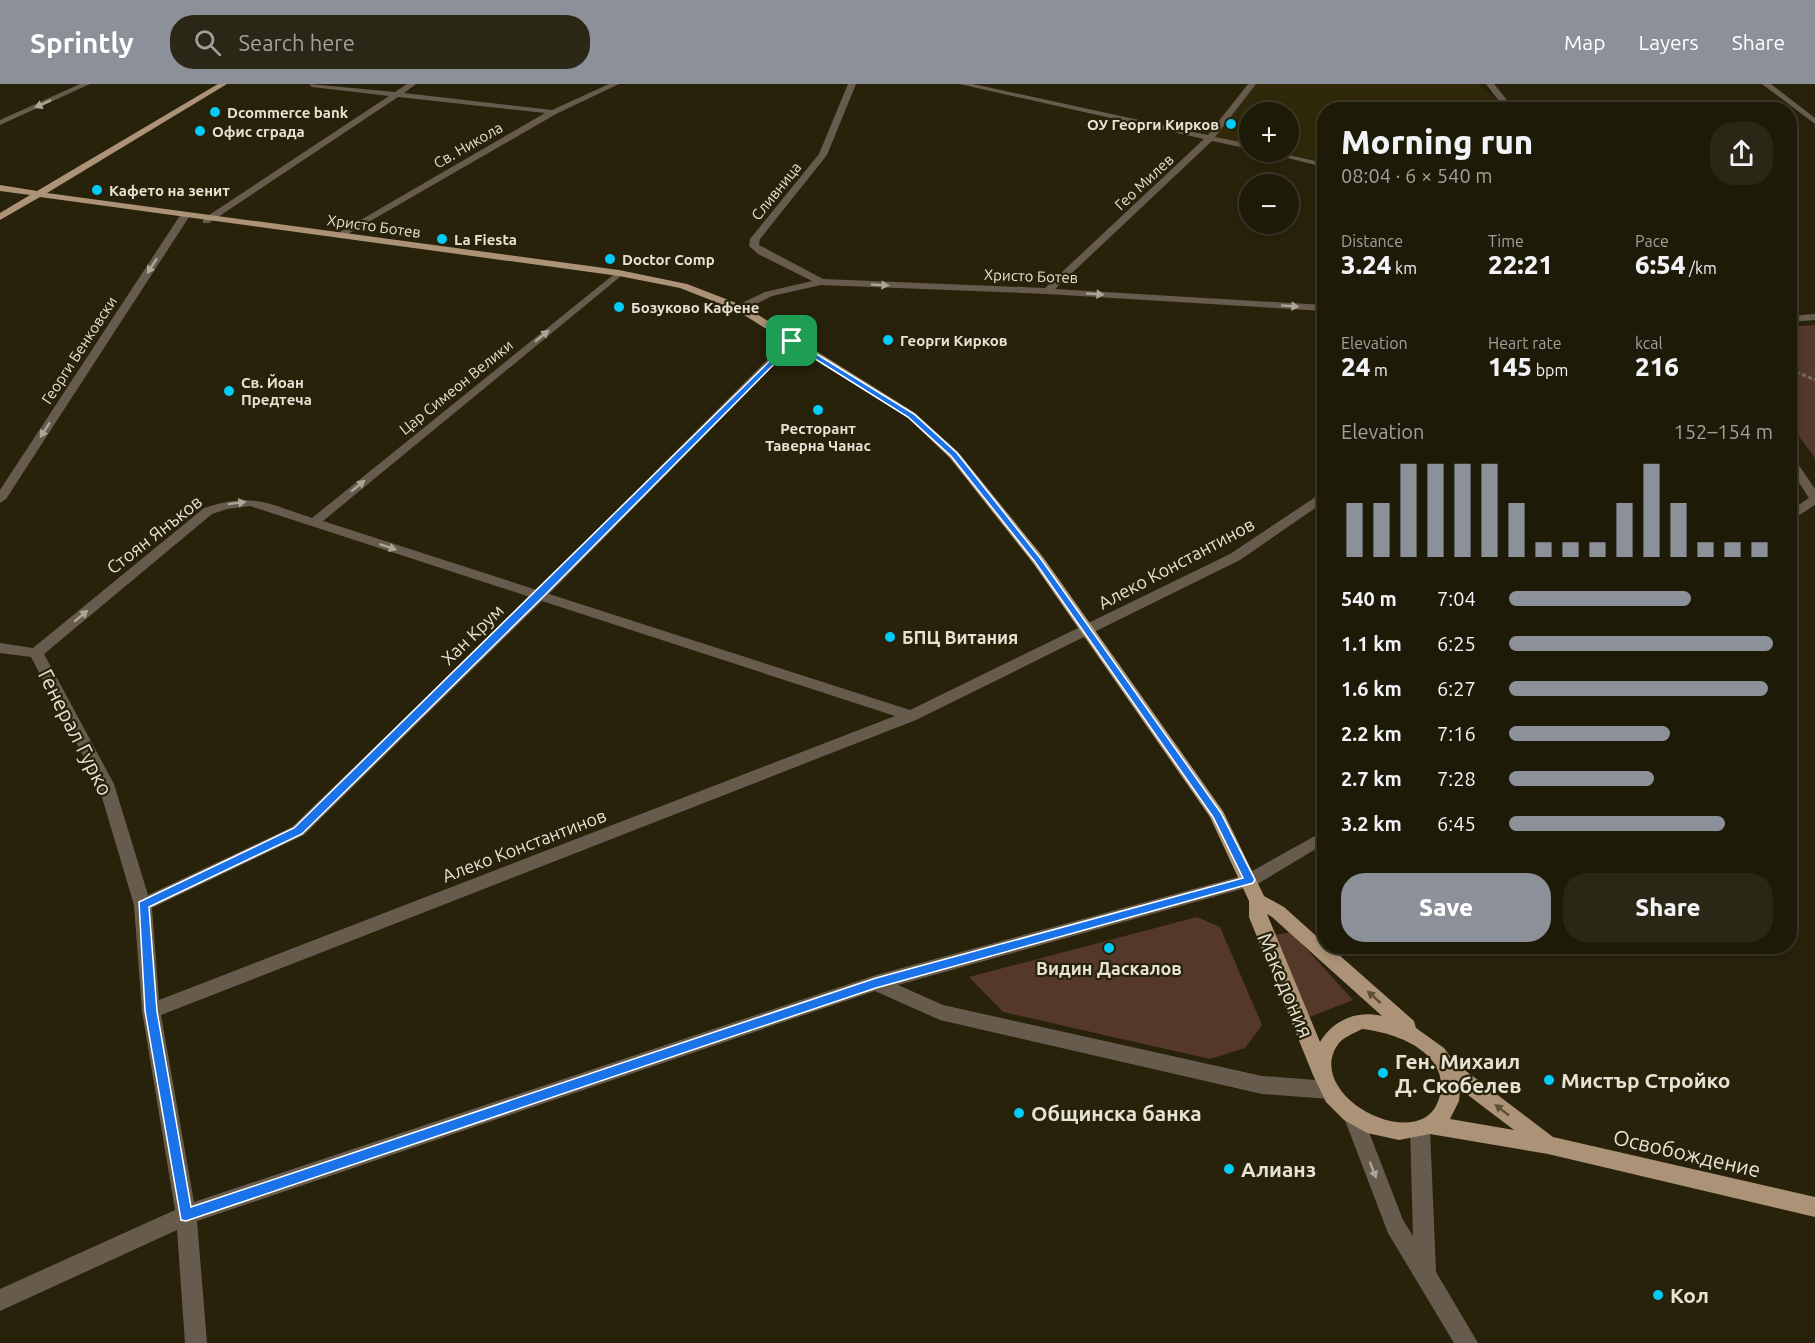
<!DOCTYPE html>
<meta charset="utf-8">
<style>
body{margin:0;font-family:Ubuntu,sans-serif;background:#2b2716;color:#f1f3f6;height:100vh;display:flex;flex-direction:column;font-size:22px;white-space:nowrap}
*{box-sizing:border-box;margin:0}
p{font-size:20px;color:#a1a19c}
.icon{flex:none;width:33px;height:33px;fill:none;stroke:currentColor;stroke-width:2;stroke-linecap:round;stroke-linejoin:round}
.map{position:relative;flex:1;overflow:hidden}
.sheet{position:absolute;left:1317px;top:18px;width:480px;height:852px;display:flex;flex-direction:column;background:#1e1a08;border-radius:24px;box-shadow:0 3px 9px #0003,0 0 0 2px #3c3829}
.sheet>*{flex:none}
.buttons{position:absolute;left:1239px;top:18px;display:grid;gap:12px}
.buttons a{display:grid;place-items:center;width:60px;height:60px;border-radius:50%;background:#1e1a08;box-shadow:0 3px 9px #0003,0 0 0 2px #3c3829;font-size:30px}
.pin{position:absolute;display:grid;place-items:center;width:51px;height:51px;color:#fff;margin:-26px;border-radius:12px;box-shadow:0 3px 9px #0006}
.round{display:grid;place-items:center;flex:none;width:63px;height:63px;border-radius:24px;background:#2b2716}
.head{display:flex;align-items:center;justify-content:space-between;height:102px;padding:0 24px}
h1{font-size:33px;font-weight:800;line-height:45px}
.figures{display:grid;grid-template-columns:repeat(3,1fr);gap:9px;height:102px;padding:6px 24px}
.figures div{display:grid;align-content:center}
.figures b{font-size:26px;font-weight:800}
.figures small{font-size:16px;font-weight:400}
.figures p{font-size:16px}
.chart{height:168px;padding:12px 24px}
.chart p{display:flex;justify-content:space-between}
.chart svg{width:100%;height:108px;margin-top:6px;stroke:#8c9099;stroke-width:6}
.primary-button{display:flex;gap:12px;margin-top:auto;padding:12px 24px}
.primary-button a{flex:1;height:69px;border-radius:24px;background:#8c9099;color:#fff;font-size:24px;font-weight:800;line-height:69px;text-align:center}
.primary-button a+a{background:#2b2716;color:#f1f3f6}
ul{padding:0 24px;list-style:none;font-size:20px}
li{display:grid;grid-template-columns:96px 72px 1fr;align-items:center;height:45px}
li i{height:15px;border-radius:8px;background:#8c9099}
header{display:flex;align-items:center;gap:36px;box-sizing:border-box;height:84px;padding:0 30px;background:#8c9099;color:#fff}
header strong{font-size:28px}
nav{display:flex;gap:33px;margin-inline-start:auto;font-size:21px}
.search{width:420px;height:54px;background:#2b2716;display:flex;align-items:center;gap:15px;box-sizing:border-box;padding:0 21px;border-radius:24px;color:#a1a19c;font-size:22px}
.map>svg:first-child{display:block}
.built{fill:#302909}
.green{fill:#56382a}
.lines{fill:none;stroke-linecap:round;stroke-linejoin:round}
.path{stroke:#716c59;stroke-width:3;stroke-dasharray:4.5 2;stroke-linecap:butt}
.minor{fill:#675b4d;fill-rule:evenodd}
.major{fill:#ac9377;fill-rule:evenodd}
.oneway{fill:#ada698}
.oneway2{fill:#5d4f36}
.route{fill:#1a73e8;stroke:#fff;stroke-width:1.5;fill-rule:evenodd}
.poi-dot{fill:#02cbf9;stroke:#28220b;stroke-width:2}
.labels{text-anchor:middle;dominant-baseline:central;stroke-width:4.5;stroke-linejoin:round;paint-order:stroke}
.far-poi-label{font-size:15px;font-weight:bold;fill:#e6e3d5;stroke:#28220b;text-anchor:start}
.far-street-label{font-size:15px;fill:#e6e3d5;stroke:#28220b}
.street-label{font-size:18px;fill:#e6e3d5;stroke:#28220b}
.poi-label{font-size:18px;font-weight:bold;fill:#e6e3d5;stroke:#28220b;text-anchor:start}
.near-street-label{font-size:21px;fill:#e6e3d5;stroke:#28220b}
.near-poi-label{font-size:21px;font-weight:bold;fill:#e6e3d5;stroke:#28220b;text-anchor:start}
</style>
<header>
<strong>Sprintly</strong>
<div class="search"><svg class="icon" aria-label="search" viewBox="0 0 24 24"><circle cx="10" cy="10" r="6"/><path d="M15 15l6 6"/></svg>Search here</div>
<nav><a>Map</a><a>Layers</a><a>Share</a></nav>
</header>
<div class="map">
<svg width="1815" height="1259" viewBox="0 0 1815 1259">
<rect width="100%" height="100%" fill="#28220b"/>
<path class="built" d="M1249,0H1479L1502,25L1324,26V77L1281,68H1288V28H1250L1249,61L1203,51Z"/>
<g class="green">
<path d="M1815,241V374L1790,340V243Z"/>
<path d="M1197,833L1220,843L1262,941L1245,964L1210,975L1003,928L969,893Z"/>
<path d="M1291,848L1353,916L1307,934L1270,852Z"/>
</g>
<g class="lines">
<path class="path" d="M1790,285L1815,296"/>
<g class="minor">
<path d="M80,0H90L0,41V36Z"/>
<path d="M309,0L395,8L407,0H416L404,9L552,26L609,0H619L556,30L341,154L333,152L545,29L398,13L209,139H203V135L389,12L312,3Z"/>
<path d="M848,0H856L827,71L760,155L759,161L823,195L1045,204L1204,55L959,0H973L1208,51L1248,0H1256L1215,53L1250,60V65L1212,57L1055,205L1324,221V227L1047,210L821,201L772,212L744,226H736V222L765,208L812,197L758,170L749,162L750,155L819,70Z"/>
<path d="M1486,0H1494L1515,26H1506Z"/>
<path d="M1762,0H1771L1815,34V40Z"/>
<path d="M1263,68H1276L1324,79V83Z"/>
<path d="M184,130L189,133L6,415L0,419V406L179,133Z"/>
<path d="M618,187L621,188V192L323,437L537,506L788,255H796V259L549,510L910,626L1230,470L1320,410L1324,409V418L1240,476L916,636L161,931L194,1118L876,891L1245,791L1324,747V760L1256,801L898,901L943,921L1262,992L1329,997L1336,1000L1339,1006L1336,1012L1329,1015L1262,1010L940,936L875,907L197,1137L207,1259H185L177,1146L0,1227V1205L175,1126L142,927L134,821L98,700L31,573L0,569V559L33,564L204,424C251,408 267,419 312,434ZM250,422L530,513L292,743L148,811L114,700L44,570L212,430L227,425ZM542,517L895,632L159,916L152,824L304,751Z"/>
<path d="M1815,230V236L1790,238V232Z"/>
<path d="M1790,373L1794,374L1815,405V421L1790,437V427L1809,414L1790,385Z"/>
<path d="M1353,1022L1360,1025L1403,1136L1413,1152L1410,1045L1413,1039L1420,1036L1427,1039L1430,1045L1436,1188L1478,1259H1454L1388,1149L1343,1031L1346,1025Z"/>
</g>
<path class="major" d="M218,0H227L47,109L619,186L687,200L744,222L915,329L958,368L1043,473L1223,727L1264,812L1284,823L1324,859V862H1329L1414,937L1416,944L1444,964L1454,978L1553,1053L1815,1113V1133L1548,1070L1430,1050L1399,1056L1367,1049L1344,1036L1326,1018L1313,991L1249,833V817L1210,733L1033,479L950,374L907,333L736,226L680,204L619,192L40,113L0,136V129L30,111L0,107V101L37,107ZM1267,830L1272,833L1382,932C1357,926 1333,936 1320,958ZM1362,945C1393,948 1445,966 1441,1006C1439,1017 1436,1026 1426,1033C1387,1056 1306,1002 1339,959C1344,953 1355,949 1362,945ZM1460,1005L1514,1046L1450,1035L1459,1017Z"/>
</g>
<defs><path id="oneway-solid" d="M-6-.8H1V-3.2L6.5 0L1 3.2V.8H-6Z" transform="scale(1.5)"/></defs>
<g class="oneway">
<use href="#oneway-solid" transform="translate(43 20) rotate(155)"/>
<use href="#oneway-solid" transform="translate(152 182) rotate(123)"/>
<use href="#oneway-solid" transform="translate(880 201) rotate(3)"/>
<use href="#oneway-solid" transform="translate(1095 210) rotate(4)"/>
<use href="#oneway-solid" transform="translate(1290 222) rotate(4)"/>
<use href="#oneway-solid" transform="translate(542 252) rotate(-39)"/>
<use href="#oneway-solid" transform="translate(45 346) rotate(123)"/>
<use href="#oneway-solid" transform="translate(358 402) rotate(-39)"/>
<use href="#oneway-solid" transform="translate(237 419) rotate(-7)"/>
<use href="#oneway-solid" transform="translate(388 463) rotate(18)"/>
<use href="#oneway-solid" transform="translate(81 532) rotate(-40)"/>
<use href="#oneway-solid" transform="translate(1373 1086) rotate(69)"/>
</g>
<g class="oneway2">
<use href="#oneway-solid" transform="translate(1374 913) rotate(-138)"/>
<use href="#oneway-solid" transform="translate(1502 1026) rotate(-142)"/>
</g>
<path class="route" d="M792,255L914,330L957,369L1041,475L1221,729L1255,796L1253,799L876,904L186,1137L181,1136L145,927L139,818L294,744ZM793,261L908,333L951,372L1035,478L1213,733L1243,794L876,894L191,1123L157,927L149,823L302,750L543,513Z"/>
<g class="poi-dot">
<circle cx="215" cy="28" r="6"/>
<circle cx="1231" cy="40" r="6"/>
<circle cx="200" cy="47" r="6"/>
<circle cx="97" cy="106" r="6"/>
<circle cx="442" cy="155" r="6"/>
<circle cx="610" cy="175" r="6"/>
<circle cx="619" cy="223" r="6"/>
<circle cx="888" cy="256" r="6"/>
<circle cx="229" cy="307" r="6"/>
<circle cx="818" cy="326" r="6"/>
<circle cx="890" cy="553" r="6"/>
<circle cx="1109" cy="864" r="6"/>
<circle cx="1383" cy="989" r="6"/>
<circle cx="1549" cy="996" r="6"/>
<circle cx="1019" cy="1029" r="6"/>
<circle cx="1229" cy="1085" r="6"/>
<circle cx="1658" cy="1211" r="6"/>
</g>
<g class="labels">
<g class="far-poi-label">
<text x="227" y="28">Dcommerce bank</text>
<text x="1219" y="40" text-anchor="end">ОУ Георги Кирков</text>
<text x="212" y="47">Офис сграда</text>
<text x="109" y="106">Кафето на зенит</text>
<text x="454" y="155">La Fiesta</text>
<text x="622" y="175">Doctor Comp</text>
<text x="631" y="223">Бозуково Кафене</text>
<text x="900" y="256">Георги Кирков</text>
<text x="241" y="298">Св. Йоан<tspan x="241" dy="17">Предтеча</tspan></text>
<text x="818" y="344" text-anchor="middle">Ресторант<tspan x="818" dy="17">Таверна Чанас</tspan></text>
</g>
<g class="far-street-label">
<text transform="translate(468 61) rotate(-30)">Св. Никола</text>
<text transform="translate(1144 98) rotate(-43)">Гео Милев</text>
<text transform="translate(776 107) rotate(-51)">Сливница</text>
<text transform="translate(374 142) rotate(8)">Христо Ботев</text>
<text transform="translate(1031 192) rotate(2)">Христо Ботев</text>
<text transform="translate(79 266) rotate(-57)">Георги Бенковски</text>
<text transform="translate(456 303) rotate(-39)">Цар Симеон Велики</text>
</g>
<g class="street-label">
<text transform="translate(154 450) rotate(-38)">Стоян Янъков</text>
<text transform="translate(1176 479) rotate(-28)">Алеко Константинов</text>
<text transform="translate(472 550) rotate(-44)">Хан Крум</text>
<text transform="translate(524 761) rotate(-21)">Алеко Константинов</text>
</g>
<g class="poi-label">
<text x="902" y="553">БПЦ Витания</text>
<text x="1109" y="884" text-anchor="middle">Видин Даскалов</text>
</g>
<g class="near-street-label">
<text transform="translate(76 648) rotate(63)">Генерал Гурко</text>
<text transform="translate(1286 901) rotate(67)">Македония</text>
<text transform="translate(1687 1069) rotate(13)">Освобождение</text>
</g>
<g class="near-poi-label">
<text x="1395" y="977">Ген. Михаил<tspan x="1395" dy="24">Д. Скобелев</tspan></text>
<text x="1561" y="996">Мистър Стройко</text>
<text x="1031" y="1029">Общинска банка</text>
<text x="1241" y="1085">Алианз</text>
<text x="1670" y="1211">Кол</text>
</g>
</g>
</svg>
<div class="buttons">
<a>+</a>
<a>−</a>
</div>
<div class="pin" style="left:792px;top:257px;background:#1e9e55"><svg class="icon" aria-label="arrive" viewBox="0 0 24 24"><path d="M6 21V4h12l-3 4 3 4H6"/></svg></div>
<section class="sheet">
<div class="head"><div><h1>Morning run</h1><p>08:04 · 6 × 540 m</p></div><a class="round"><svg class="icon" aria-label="share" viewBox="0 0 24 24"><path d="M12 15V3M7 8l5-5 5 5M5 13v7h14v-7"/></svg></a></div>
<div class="figures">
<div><p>Distance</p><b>3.24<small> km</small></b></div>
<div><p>Time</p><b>22:21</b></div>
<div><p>Pace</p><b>6:54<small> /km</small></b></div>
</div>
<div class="figures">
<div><p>Elevation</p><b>24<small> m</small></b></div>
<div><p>Heart rate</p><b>145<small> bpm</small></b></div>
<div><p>kcal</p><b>216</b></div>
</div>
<div class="chart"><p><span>Elevation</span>152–154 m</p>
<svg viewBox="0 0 160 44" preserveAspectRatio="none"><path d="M5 44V22M15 44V22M25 44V6M35 44V6M45 44V6M55 44V6M65 44V22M75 44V38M85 44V38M95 44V38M105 44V22M115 44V6M125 44V22M135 44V38M145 44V38M155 44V38"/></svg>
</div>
<ul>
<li><b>540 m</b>7:04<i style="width:69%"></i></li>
<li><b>1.1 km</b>6:25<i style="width:100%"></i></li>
<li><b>1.6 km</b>6:27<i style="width:98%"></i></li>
<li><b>2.2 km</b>7:16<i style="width:61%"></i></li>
<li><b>2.7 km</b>7:28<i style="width:55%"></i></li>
<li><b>3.2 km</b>6:45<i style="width:82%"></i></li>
</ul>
<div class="primary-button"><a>Save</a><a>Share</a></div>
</section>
</div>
